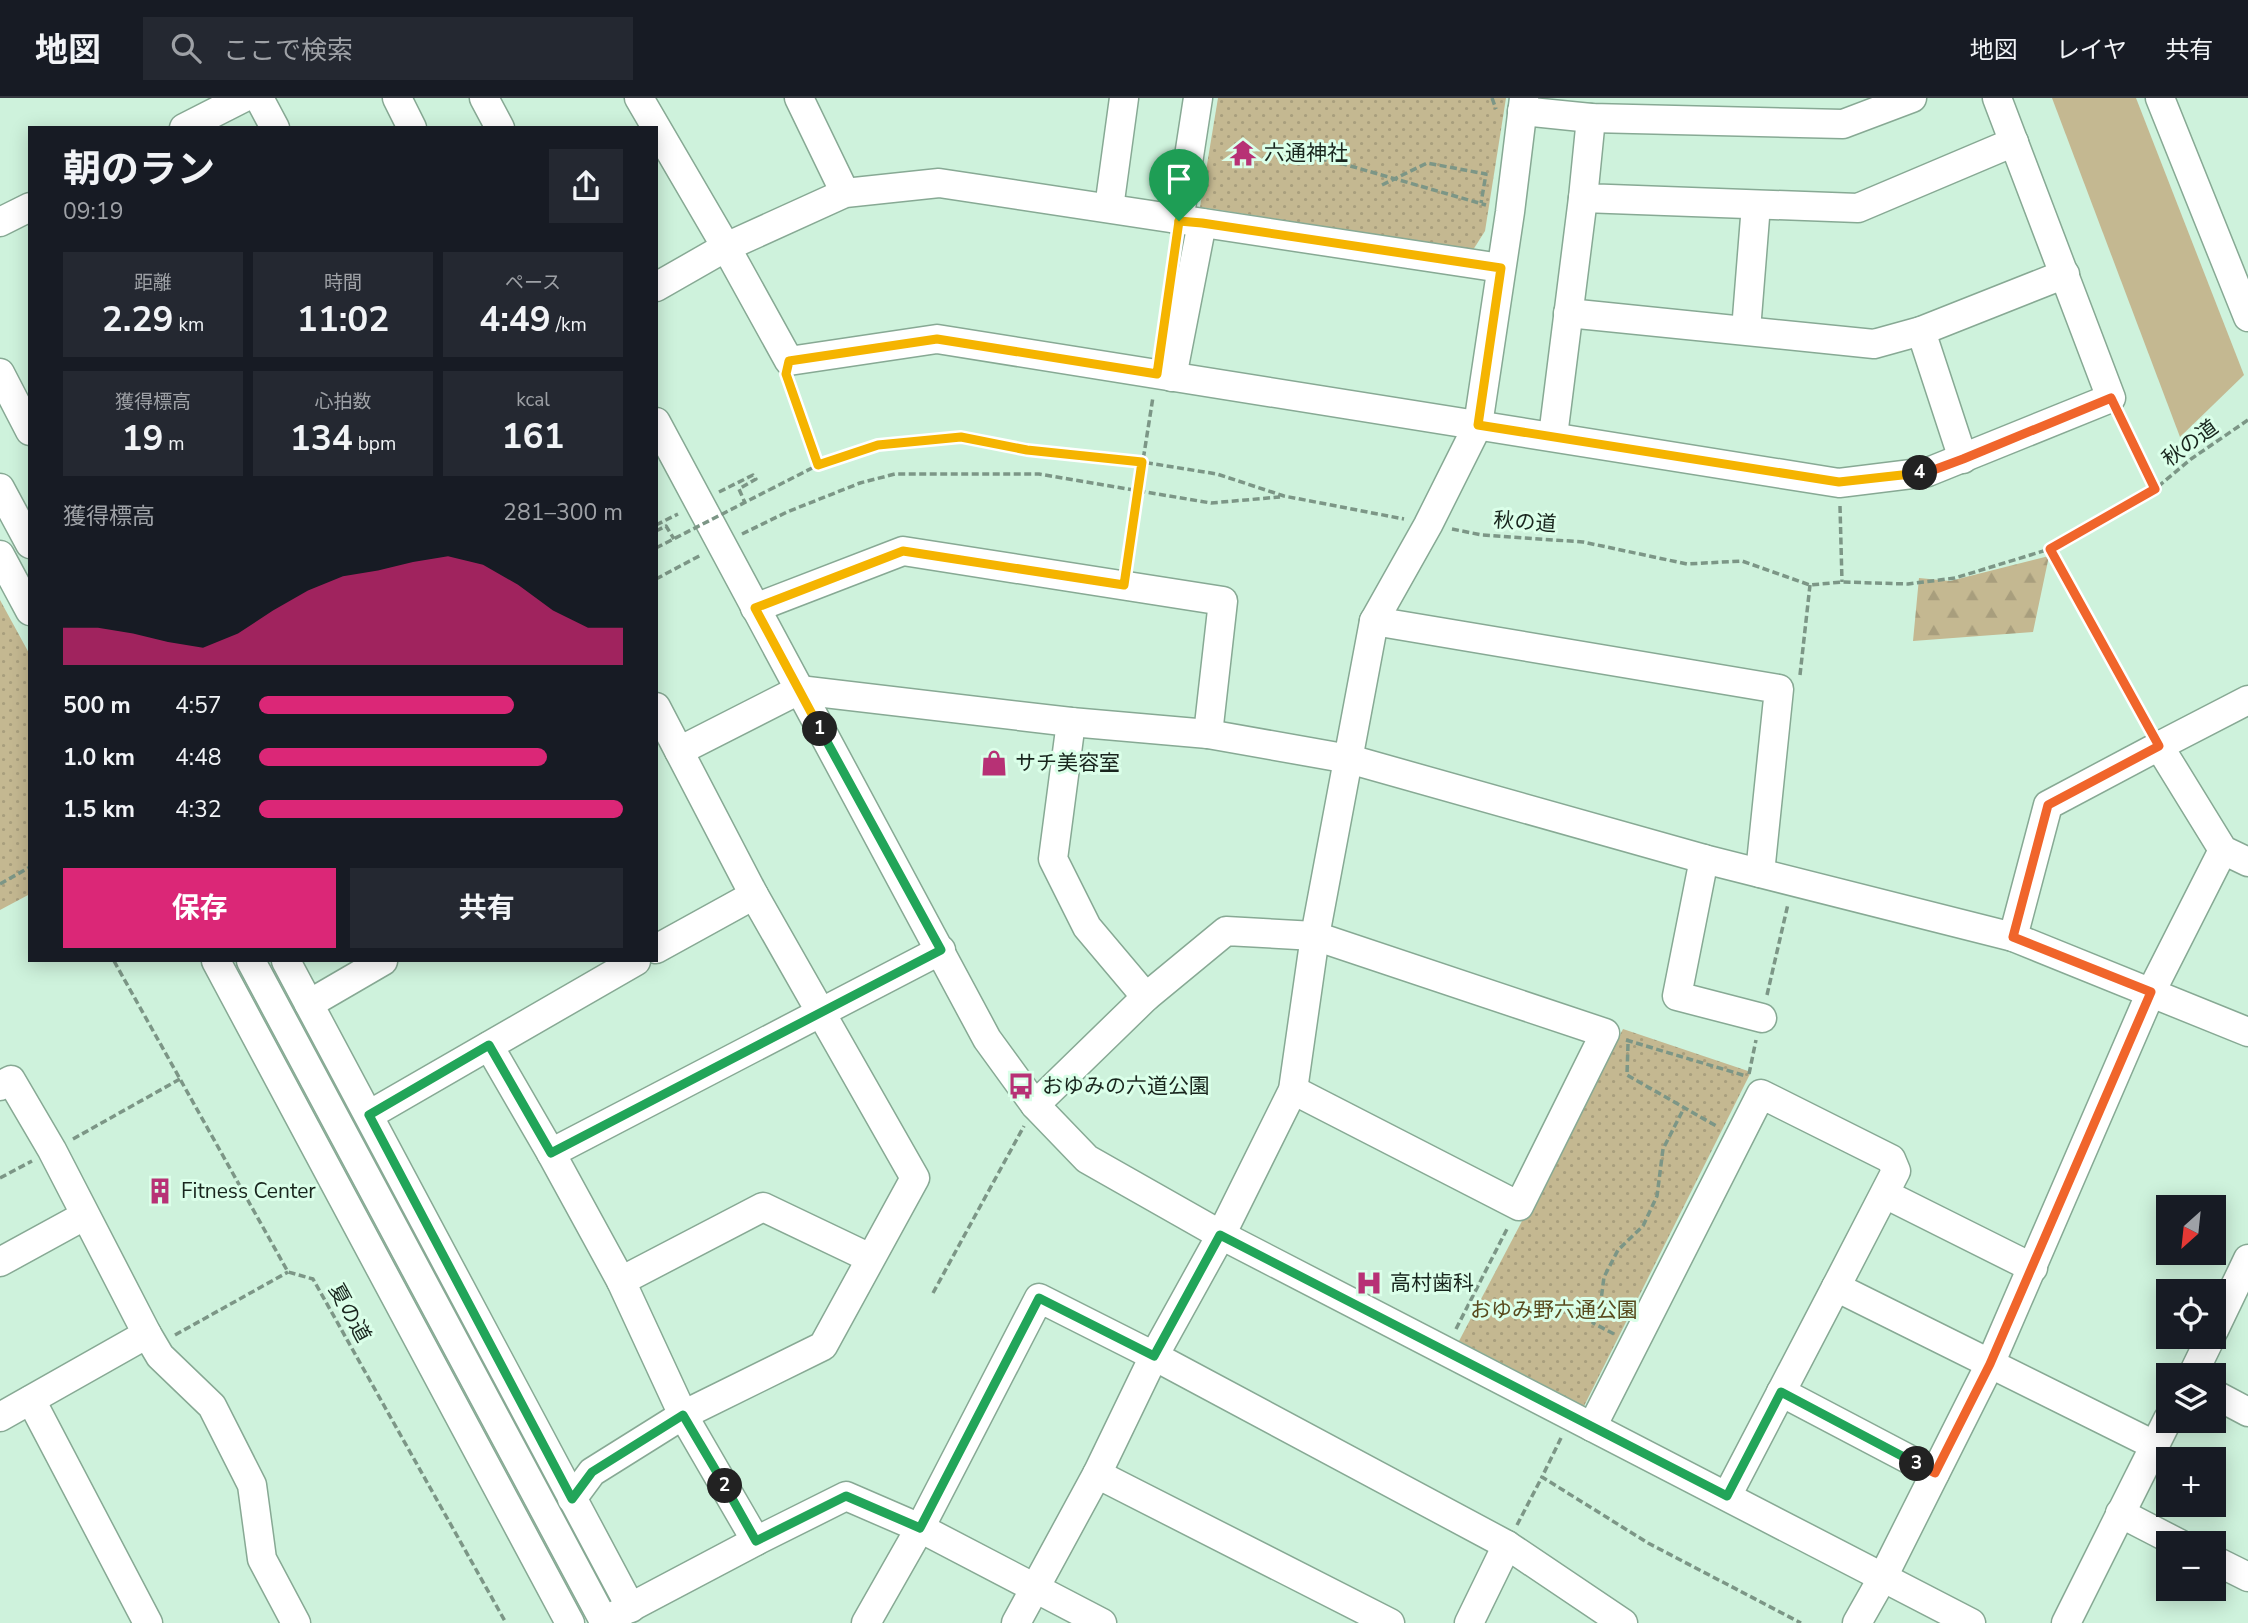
<!DOCTYPE html>
<html lang="ja">
<meta charset="utf-8">
<style>
body{margin:0;font-family:"Nunito Sans","Noto Sans JP",sans-serif;background:#242831;color:#f1f3f6;height:100vh;display:flex;flex-direction:column;font-size:26px;white-space:nowrap}
*{box-sizing:border-box;margin:0}
p{font-size:23px;color:#9ea1a6}
.icon{flex:none;width:38px;height:38px;fill:none;stroke:currentColor;stroke-width:2;stroke-linecap:round;stroke-linejoin:round}
.map{position:relative;flex:1;overflow:hidden}
.panel{position:absolute;left:28px;top:28px;width:630px;height:836px;display:flex;flex-direction:column;background:#171b24;border-radius:0px;box-shadow:0 4px 18px #0003}
.panel>*{flex:none}
.needle{width:46px;rotate:207deg}
.controls{position:absolute;left:2156px;top:1097px;display:grid;gap:14px}
.controls a{display:grid;place-items:center;width:70px;height:70px;border-radius:0px;background:#171b24;box-shadow:0 4px 18px #0003;font-size:35px}
.pin{position:absolute;display:grid;place-items:center;width:60px;height:60px;color:#fff;margin:-72px -30px;border-radius:50% 50% 50% 0;rotate:-45deg;box-shadow:0 0 7px #0007}
.pin .icon{rotate:45deg}
.km{position:absolute;width:35px;height:35px;margin:-18px;border-radius:50%;background:#222;color:#fff;font-size:19px;line-height:35px;text-align:center}
.round{display:grid;place-items:center;flex:none;width:74px;height:74px;border-radius:0px;background:#242831}
.overview{display:flex;align-items:center;justify-content:space-between;height:119px;padding:0 35px}
h1{font-size:38px;font-weight:700;line-height:52px}
.metrics{display:grid;grid-template-columns:repeat(3,1fr);gap:10px;height:119px;padding:7px 35px}
.metrics div{display:grid;align-content:center;border-radius:0px;background:#242831;text-align:center}
.metrics b{font-size:35px;font-weight:700}
.metrics small{font-size:19px;font-weight:400}
.metrics p{font-size:19px}
.chart{height:196px;padding:14px 35px}
.chart p{display:flex;justify-content:space-between}
.chart svg{width:100%;height:126px;margin-top:7px;fill:#db2777;opacity:.7}
.cta{display:flex;gap:14px;margin-top:auto;padding:14px 35px}
.cta a{flex:1;height:80px;border-radius:0px;background:#db2777;color:#fff;font-size:28px;font-weight:700;line-height:80px;text-align:center}
.cta a+a{background:#242831;color:#f1f3f6}
ul{padding:0 35px;list-style:none;font-size:23px}
li{display:grid;grid-template-columns:112px 84px 1fr;align-items:center;height:52px}
li i{height:18px;border-radius:9px;background:#db2777}
header{display:flex;align-items:center;gap:42px;box-sizing:border-box;height:98px;padding:0 35px;background:#171b24;border-bottom:2px solid #363941}
header strong{font-size:33px}
nav{display:flex;gap:38px;margin-inline-start:auto;font-size:24px}
.search{width:490px;height:63px;background:#242831;display:flex;align-items:center;gap:18px;box-sizing:border-box;padding:0 24px;border-radius:0px;color:#9ea1a6;font-size:26px}
.map>svg:first-child{display:block}
.grass{fill:#c4b891}
.forest{fill:url(#forest-firs)}
.park{fill:url(#park-dots)}
.lines{fill:none;stroke-linecap:round;stroke-linejoin:round}
.minor-casing{stroke:#87a994;stroke-width:31}
.path{stroke:#7c9686;stroke-width:3.5;stroke-dasharray:7 3.5;stroke-linecap:butt}
.minor{stroke:#fff;stroke-width:28}
.path-bridge{stroke:#7c9686;stroke-width:3.5;stroke-dasharray:7 3.5;stroke-linecap:butt}
.split-1-casing{stroke:#fff;stroke-width:14}
.split-2-casing{stroke:#fff;stroke-width:14}
.split-3-casing{stroke:#fff;stroke-width:14}
.split-4-casing{stroke:#fff;stroke-width:14}
.split-5-casing{stroke:#fff;stroke-width:14}
.split-1{stroke:#f5b400;stroke-width:9}
.split-2{stroke:#22a559;stroke-width:9}
.split-3{stroke:#22a559;stroke-width:9}
.split-4{stroke:#f0652b;stroke-width:9}
.split-5{stroke:#f5b400;stroke-width:9}
.labels{text-anchor:middle;dominant-baseline:central;stroke-width:6;stroke-linejoin:round;paint-order:stroke}
.poi-label{font-size:21px;fill:#19261e;stroke:#dbffe9;text-anchor:start}
.street-label{font-size:21px;fill:#19261e;stroke:#dbffe9}
.park-label{font-size:21px;fill:#584a1e;stroke:#dbffe9}
</style>
<header>
<strong>地図</strong>
<div class="search"><svg class="icon" aria-label="search" viewBox="0 0 24 24"><circle cx="10" cy="10" r="6"/><path d="M15 15l6 6"/></svg>ここで検索</div>
<nav><a>地図</a><a>レイヤ</a><a>共有</a></nav>
</header>
<div class="map">
<svg width="2248" height="1525" viewBox="0 0 2248 1525">
<defs>
<pattern id="forest-firs" width="22" height="20" patternUnits="userSpaceOnUse" patternTransform="scale(1.75)"><rect width="22" height="20" fill="#c4b891"/><path d="M5 1l3.5 6h-7zM16 11l3.5 6h-7z" fill="#a89e7d"/></pattern>
<pattern id="park-dots" width="8" height="8" patternUnits="userSpaceOnUse" patternTransform="scale(1.75)"><rect width="8" height="8" fill="#c4b891"/><path d="M2 2h.1M6 6h.1" fill="none" stroke="#a89e7d" stroke-width="1.8" stroke-linecap="round"/></pattern>
</defs>
<rect width="100%" height="100%" fill="#cef2dc"/>
<path class="grass" d="M2052,0H2136L2244,277L2180,339Z"/>
<path class="forest" d="M2049,458L2033,534L1913,543L1919,480L1950,483Z"/>
<g class="park">
<path d="M1218,0H1506L1485,133L1473,152L1200,109Z"/>
<path d="M0,502L30,557V796L0,812Z"/>
<path d="M1623,931L1751,974L1584,1308L1459,1243Z"/>
</g>
<g class="lines">
<g class="minor-casing">
<g id="minor">
<path d="M259,0L275,30"/>
<path d="M397,0L412,30"/>
<path d="M484,0L500,30"/>
<path d="M639,0L726,149L789,263L937,241L1839,385L1928,374L2111,300L1997,0"/>
<path d="M799,0L845,95"/>
<path d="M2160,0L2248,219"/>
<path d="M1522,13L1591,20L1843,26L1912,0"/>
<path d="M1591,20L1583,100L1858,110L2014,44"/>
<path d="M184,30L243,0"/>
<path d="M1109,110L1124,0"/>
<path d="M1179,123L1198,0"/>
<path d="M0,124L30,109"/>
<path d="M656,189L726,149L845,95L939,85L1501,170"/>
<path d="M1568,215L1874,246L1921,233L2065,176"/>
<path d="M1746,232L1756,107"/>
<path d="M1921,233L1963,361"/>
<path d="M0,275L30,333"/>
<path d="M1172,279L1202,125"/>
<path d="M656,324L987,941L1035,1007L1087,1061L1221,1137L1971,1525"/>
<path d="M1553,338L1583,100"/>
<path d="M0,390L30,446"/>
<path d="M0,457L30,513"/>
<path d="M755,510L903,453L1223,503L1208,636"/>
<path d="M1374,523L1779,591L1760,775"/>
<path d="M1071,624L1053,761L1087,829L1146,899"/>
<path d="M2159,648L2248,602"/>
<path d="M679,653L799,592L1071,624L1208,636L1349,661L1704,761L2013,839L2248,934"/>
<path d="M1704,761L1677,898L1762,920"/>
<path d="M2013,839L2048,707L2159,648L2223,752L2248,764"/>
<path d="M656,851L754,797"/>
<path d="M216,863L570,1525"/>
<path d="M251,863L605,1525"/>
<path d="M286,863L631,1510"/>
<path d="M309,906L383,863"/>
<path d="M489,948L551,1055L621,1183L683,1317L756,1443"/>
<path d="M0,988L11,982L52,1052L147,1236L0,1319"/>
<path d="M1035,1007L1146,899L1226,833L1315,838L1605,935L1519,1108L1293,992"/>
<path d="M369,1017L636,863"/>
<path d="M551,1055L941,852"/>
<path d="M1885,1096L2033,1170"/>
<path d="M0,1164L84,1118"/>
<path d="M621,1183L763,1109L870,1160"/>
<path d="M2214,1232L2248,1161"/>
<path d="M147,1236L160,1258L212,1308L252,1387L262,1461L296,1525"/>
<path d="M2192,1278L2211,1239"/>
<path d="M1781,1294L1935,1375"/>
<path d="M2214,1296L2248,1314"/>
<path d="M31,1302L148,1525"/>
<path d="M1592,1329L1761,996L1891,1061L1896,1073L1836,1189L2154,1347"/>
<path d="M1097,1376L1390,1525"/>
<path d="M1727,1398L1836,1189"/>
<path d="M572,1401L592,1374L683,1317L823,1248L915,1080L754,797L656,609"/>
<path d="M2120,1415L2180,1446"/>
<path d="M2214,1462L2248,1479"/>
<path d="M616,1517L756,1443L846,1398L920,1430L1102,1525"/>
<path d="M866,1525L920,1430L1039,1200L1154,1258L1507,1447L1623,1525"/>
<path d="M1016,1525L1097,1376L1154,1258L1221,1137L1293,992L1315,838L1374,523L1428,427L1478,327L1510,114L1524,0"/>
<path d="M1469,1525L1507,1447"/>
<path d="M1857,1525L1883,1479L1990,1266L2151,894L2223,752"/>
<path d="M2066,1525L2168,1321"/>
</g>
</g>
<g class="path">
<path d="M1492,0L1496,11"/>
<path d="M1278,56L1333,63L1486,107"/>
<path d="M1382,87L1427,65L1486,76L1481,105"/>
<path d="M789,286L818,367"/>
<path d="M2121,321L2155,390"/>
<path d="M769,392L818,367L878,347L961,339L1027,352L1142,364L1217,376L1284,398L1404,421"/>
<path d="M719,394L753,377L756,381L739,391L745,405"/>
<path d="M1840,408L1842,484"/>
<path d="M656,427L678,416"/>
<path d="M1452,431L1482,437L1583,444L1687,466L1742,463L1810,487L1842,484L1908,486L1955,480L2050,451L2155,391L2191,361L2248,322"/>
<path d="M656,433L666,428L674,441"/>
<path d="M742,436L787,414L860,385L895,376H1039L1211,405L1280,399"/>
<path d="M2050,451L2147,627"/>
<path d="M1127,464L1153,299"/>
<path d="M656,481L701,457"/>
<path d="M1800,577L1810,487"/>
<path d="M0,786L30,769"/>
<path d="M114,863L288,1174L313,1181L506,1525"/>
<path d="M1767,897L1788,806"/>
<path d="M1626,942L1746,978"/>
<path d="M1628,946L1627,977L1718,1029"/>
<path d="M1749,976L1756,942"/>
<path d="M73,1041L180,981"/>
<path d="M0,1080L32,1063"/>
<path d="M933,1195L1024,1028"/>
<path d="M1456,1231L1508,1129"/>
<path d="M1614,1236L1593,1225L1600,1210L1604,1179L1618,1152L1643,1128L1657,1098L1663,1051L1684,1010"/>
<path d="M175,1237L288,1174"/>
<path d="M1561,1340L1542,1379L1648,1445L1801,1525"/>
<path d="M1517,1427L1542,1379"/>
</g>
<use href="#minor" class="minor"/>
<path class="path-bridge" d="M656,450L769,392"/>
</g>
<g class="lines">
<g class="split-1-casing">
<path id="split-1" d="M820,631L755,510L903,453L1124,487L1142,364L1027,352L961,339L878,347L818,367L786,276L789,263L937,241L1157,276L1179,123"/>
</g>
<g class="split-2-casing">
<path id="split-2" d="M725,1388L683,1317L592,1374L572,1401L369,1017L489,947L551,1055L941,852L820,631"/>
</g>
<g class="split-3-casing">
<path id="split-3" d="M725,1388L756,1443L846,1398L920,1430L1039,1200L1154,1258L1220,1137L1727,1398L1781,1294L1917,1366"/>
</g>
<g class="split-4-casing">
<path id="split-4" d="M1917,1366L1935,1375L1990,1266L2151,894L2013,839L2048,707L2159,648L2050,451L2155,391L2111,300L1963,361L1928,374L1920,375"/>
</g>
<g class="split-5-casing">
<path id="split-5" d="M1179,123L1202,125L1501,170L1478,327L1839,384L1920,375"/>
</g>
<use href="#split-1" class="split-1"/>
<use href="#split-2" class="split-2"/>
<use href="#split-3" class="split-3"/>
<use href="#split-4" class="split-4"/>
<use href="#split-5" class="split-5"/>
</g>
<defs>
<g id="temple-bare" transform="scale(2.1)"><path d="M0-6L5-2H3V0L6.5 2.5H4V6H1.5V3h-3V6H-4V2.5H-6.5L-3 0V-2H-5Z" fill="#b73175" stroke="#dbffe9" stroke-width="2.5" paint-order="stroke"/></g>
<g id="shop-bare" transform="scale(2.1)"><path d="M-5-2.5h2.3a2.7 3.5 0 0 1 5.4 0H5L5.5 6h-11ZM-1.5-2.5h3a1.5 2.3 0 0 0-3 0Z" fill="#b73175" stroke="#dbffe9" stroke-width="2.5" paint-order="stroke"/></g>
<g id="bus-bare" transform="scale(2.1)"><path d="M-5-6H5V4H4V6H2V4H-2V6H-4V4H-5ZM-3.5-4V0h7V-4ZM-3.5 1.2v1.5H-2V1.2ZM2 1.2v1.5H3.5V1.2Z" fill="#b73175" stroke="#dbffe9" stroke-width="2.5" paint-order="stroke"/></g>
<g id="building-bare" transform="scale(2.1)"><path d="M-4-6H4V6H1V3H-1V6H-4ZM-2.5-4.3h1.7v1.8h-1.7ZM.8-4.3h1.7v1.8H.8ZM-2.5-1h1.7V.8h-1.7ZM.8-1h1.7V.8H.8Z" fill="#b73175" stroke="#dbffe9" stroke-width="2.5" paint-order="stroke"/></g>
<g id="hospital-bare" transform="scale(2.1)"><path d="M-5-5h3v3.5h4V-5h3V5h-3V1.5h-4V5h-3Z" fill="#b73175" stroke="#dbffe9" stroke-width="2.5" paint-order="stroke"/></g>
</defs>
<g fill-rule="evenodd">
<use href="#temple-bare" x="1243" y="55"/>
<use href="#shop-bare" x="994" y="665"/>
<use href="#bus-bare" x="1021" y="988"/>
<use href="#building-bare" x="160" y="1093"/>
<use href="#hospital-bare" x="1369" y="1185"/>
</g>
<g class="labels">
<g class="poi-label">
<text x="1264" y="55">六通神社</text>
<text x="1015" y="665">サチ美容室</text>
<text x="1042" y="988">おゆみの六道公園</text>
<text x="181" y="1093">Fitness Center</text>
<text x="1390" y="1185">高村歯科</text>
</g>
<g class="street-label">
<text transform="translate(2190 345) rotate(-36)">秋の道</text>
<text transform="translate(1525 424) rotate(4)">秋の道</text>
<text transform="translate(350 1215) rotate(61)">夏の道</text>
</g>
<g class="park-label">
<text x="1554" y="1212">おゆみ野六通公園</text>
</g>
</g>
</svg>
<div class="controls">
<a><svg class="needle" viewBox="-14 -14 28 28"><path d="M0-13l5 13h-10z" fill="#e53935"/><path d="M0 13l5-13h-10z" fill="#9ea1a6"/></svg></a>
<a><svg class="icon" aria-label="locate" viewBox="0 0 24 24"><circle cx="12" cy="12" r="6"/><path d="M12 2v4M12 18v4M2 12h4M18 12h4"/></svg></a>
<a><svg class="icon" aria-label="layers" viewBox="0 0 24 24"><path d="M12 4l9 5-9 5-9-5zM3 14l9 5 9-5"/></svg></a>
<a>+</a>
<a>−</a>
</div>
<div class="pin" style="left:1179px;top:123px;background:#1e9e55"><svg class="icon" aria-label="arrive" viewBox="0 0 24 24"><path d="M6 21V4h12l-3 4 3 4H6"/></svg></div>
<b class="km" style="left:820px;top:631px">1</b>
<b class="km" style="left:725px;top:1388px">2</b>
<b class="km" style="left:1917px;top:1366px">3</b>
<b class="km" style="left:1920px;top:375px">4</b>
<section class="panel">
<div class="overview"><div><h1>朝のラン</h1><p>09:19</p></div><a class="round"><svg class="icon" aria-label="share" viewBox="0 0 24 24"><path d="M12 15V3M7 8l5-5 5 5M5 13v7h14v-7"/></svg></a></div>
<div class="metrics">
<div><p>距離</p><b>2.29<small> km</small></b></div>
<div><p>時間</p><b>11:02</b></div>
<div><p>ペース</p><b>4:49<small> /km</small></b></div>
</div>
<div class="metrics">
<div><p>獲得標高</p><b>19<small> m</small></b></div>
<div><p>心拍数</p><b>134<small> bpm</small></b></div>
<div><p>kcal</p><b>161</b></div>
</div>
<div class="chart"><p><span>獲得標高</span>281–300 m</p>
<svg viewBox="0 0 160 44" preserveAspectRatio="none"><path d="M0 44V31L10 31L20 33L30 36L40 38L50 33L60 25L70 18L80 13L90 11L100 8L110 6L120 9L130 16L140 25L150 31L160 31V44z"/></svg>
</div>
<ul>
<li><b>500 m</b>4:57<i style="width:70%"></i></li>
<li><b>1.0 km</b>4:48<i style="width:79%"></i></li>
<li><b>1.5 km</b>4:32<i style="width:100%"></i></li>
</ul>
<div class="cta"><a>保存</a><a>共有</a></div>
</section>
</div>
